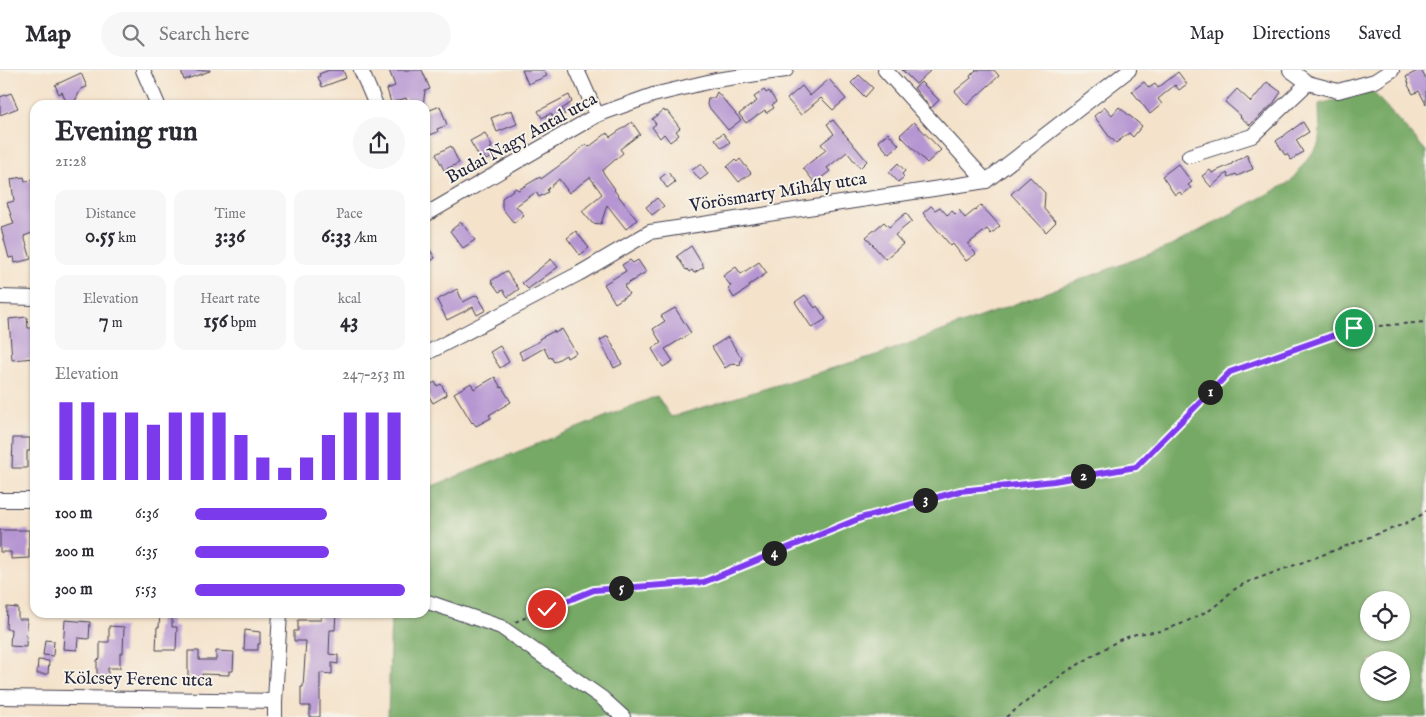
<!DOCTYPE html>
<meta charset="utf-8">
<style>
body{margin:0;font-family:"IM FELL English",serif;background:#f7f7f7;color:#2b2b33;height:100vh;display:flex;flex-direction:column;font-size:19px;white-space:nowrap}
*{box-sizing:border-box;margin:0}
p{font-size:16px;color:#7c7c81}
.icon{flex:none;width:28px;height:28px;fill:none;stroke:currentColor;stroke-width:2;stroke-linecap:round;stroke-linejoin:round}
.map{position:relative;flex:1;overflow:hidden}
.details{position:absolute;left:30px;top:30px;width:400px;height:518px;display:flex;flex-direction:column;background:#fff;border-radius:15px;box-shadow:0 1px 4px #0004}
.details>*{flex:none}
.buttons{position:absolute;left:1360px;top:521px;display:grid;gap:10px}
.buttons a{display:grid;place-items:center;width:50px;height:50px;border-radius:50%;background:#fff;box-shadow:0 1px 4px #0004;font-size:25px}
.pin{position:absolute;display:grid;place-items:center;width:42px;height:42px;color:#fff;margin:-21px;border:2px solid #fff;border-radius:50%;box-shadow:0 1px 5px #0007}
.km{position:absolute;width:25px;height:25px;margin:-12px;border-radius:50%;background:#222;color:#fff;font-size:14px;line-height:25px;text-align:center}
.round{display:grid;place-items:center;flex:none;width:52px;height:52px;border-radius:26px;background:#f7f7f7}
.head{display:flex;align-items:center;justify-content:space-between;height:85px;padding:0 25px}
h1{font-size:28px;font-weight:800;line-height:38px}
.figures{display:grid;grid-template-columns:repeat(3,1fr);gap:8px;height:85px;padding:5px 25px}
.figures div{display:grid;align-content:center;border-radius:12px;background:#f7f7f7;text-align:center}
.figures b{font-size:21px;font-weight:800}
.figures small{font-size:14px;font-weight:400}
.figures p{font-size:14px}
.chart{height:140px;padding:10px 25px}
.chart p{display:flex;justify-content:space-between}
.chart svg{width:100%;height:90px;margin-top:5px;stroke:#7c3aed;stroke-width:6}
ul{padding:0 25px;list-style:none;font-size:16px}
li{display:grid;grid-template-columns:80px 60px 1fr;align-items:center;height:38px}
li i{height:12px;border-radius:6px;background:#7c3aed}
header{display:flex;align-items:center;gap:30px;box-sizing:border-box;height:70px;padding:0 25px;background:#fff;border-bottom:1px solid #e1e1e2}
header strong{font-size:24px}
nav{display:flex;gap:28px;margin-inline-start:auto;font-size:18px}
.search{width:350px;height:45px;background:#f7f7f7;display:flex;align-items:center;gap:12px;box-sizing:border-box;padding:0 18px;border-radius:28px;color:#7c7c81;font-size:19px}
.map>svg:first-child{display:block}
.forest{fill:#76a965;stroke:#4c6650;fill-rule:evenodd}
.building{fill:#b696d2}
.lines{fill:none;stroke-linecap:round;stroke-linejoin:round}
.minor-casing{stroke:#423f50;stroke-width:16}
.path{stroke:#423f50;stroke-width:2;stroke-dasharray:4 4;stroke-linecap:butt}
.minor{stroke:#fff;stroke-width:14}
.route-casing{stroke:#fff;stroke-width:10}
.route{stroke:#7c3aed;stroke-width:6}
.labels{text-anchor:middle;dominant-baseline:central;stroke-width:4;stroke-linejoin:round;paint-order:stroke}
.street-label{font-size:18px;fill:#22223b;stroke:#f7f3e8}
</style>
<header>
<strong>Map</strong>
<div class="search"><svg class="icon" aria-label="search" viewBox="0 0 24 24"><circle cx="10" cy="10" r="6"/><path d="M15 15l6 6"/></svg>Search here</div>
<nav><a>Map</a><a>Directions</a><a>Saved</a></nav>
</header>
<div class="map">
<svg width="1426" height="647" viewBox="0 0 1426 647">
<rect width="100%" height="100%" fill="#f7f3e8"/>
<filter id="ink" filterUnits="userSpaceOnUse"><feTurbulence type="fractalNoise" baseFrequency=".02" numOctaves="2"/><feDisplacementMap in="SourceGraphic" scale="10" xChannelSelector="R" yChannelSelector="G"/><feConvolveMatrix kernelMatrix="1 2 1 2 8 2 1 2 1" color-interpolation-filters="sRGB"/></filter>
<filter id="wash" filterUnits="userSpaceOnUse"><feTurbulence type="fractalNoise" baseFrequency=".0096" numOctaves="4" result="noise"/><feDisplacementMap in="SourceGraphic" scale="20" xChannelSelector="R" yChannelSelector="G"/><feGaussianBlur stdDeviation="1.12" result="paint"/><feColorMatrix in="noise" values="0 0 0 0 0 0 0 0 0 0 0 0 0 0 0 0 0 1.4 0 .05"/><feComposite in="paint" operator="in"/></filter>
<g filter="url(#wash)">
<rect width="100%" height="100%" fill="#f4e2ca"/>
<path class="forest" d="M1372,21L1426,81V647H388L391,543L425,542V419L657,326L671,347L883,283L1171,176L1290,112L1320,73L1319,34ZM1369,530H1401V562H1369ZM1369,590H1401V622H1369Z"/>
<g id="blocks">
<g class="building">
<path d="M181,0H210V1L184,10Z"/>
<path d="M329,0H343L346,8L322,17L318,7L320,6L319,4Z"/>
<path d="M389,0H422L430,19L425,21L423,35H408L406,28L391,33L387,19L395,16Z"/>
<path d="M522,0H544L547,6L528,14Z"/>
<path d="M902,0H931L916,14Z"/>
<path d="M976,0H994L999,6L967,35L955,21L971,8L970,6Z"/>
<path d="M1419,0H1421L1426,9V34L1419,21L1413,24L1408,15L1409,14L1406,7Z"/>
<path d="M1178,2L1187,14L1179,20L1175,15L1158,29L1162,34L1150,44L1132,21L1144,12L1149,18L1155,14L1158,18Z"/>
<path d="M81,3L87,17L81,19L75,31L67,34L62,22L59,24L55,15Z"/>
<path d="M859,5L873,18L865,27L851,13Z"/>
<path d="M829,9L846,29L833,40L821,28L801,45L787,29L802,16L810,26Z"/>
<path d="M921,12L939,30L931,38L914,18Z"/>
<path d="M1267,12L1281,22L1273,34L1250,55L1240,47L1241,46L1225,32L1237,19L1251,32Z"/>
<path d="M764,20L766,23L769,21L776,32L772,35L774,38L766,43L765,40L746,53L739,44L757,31L754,27Z"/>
<path d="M717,22L741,50L728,60L707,35L708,28H714Z"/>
<path d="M11,23L18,38L0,45V27Z"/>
<path d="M569,25L572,32L562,39L565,44L554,49L551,43L542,48L538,41Z"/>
<path d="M440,36L447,55L437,59L438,62L430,65L429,62L425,64V42Z"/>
<path d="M1105,37L1112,45L1119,37L1142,56L1133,67L1129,63L1116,73L1112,69H1111L1094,46Z"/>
<path d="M512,40L517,54L497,62L491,48Z"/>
<path d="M664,40L665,42L667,41L680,58L676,61L679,65L670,72L664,64L660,68L652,57L656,54L652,49Z"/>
<path d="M833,50L867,91L860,98L847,82L827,98L830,101L815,113L803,98L826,80L821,74L834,64L827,54Z"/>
<path d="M632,52L640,64L620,79L623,83L602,101L615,119L614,120L637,150L626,159L607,135L601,154L592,153L582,141L602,124L590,107L569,123L559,109L547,120L548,122L539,127L536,122L516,136L524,145L514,153L502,138V128L516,118L518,120L540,107L541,109L571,87L586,74L589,77L607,63L610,67Z"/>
<path d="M914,52L941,80L927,93L900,65Z"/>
<path d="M1303,52L1309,62L1296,70L1303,82L1291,90L1287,84L1285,85L1276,71Z"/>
<path d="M485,63L492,77L490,78L494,86L486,90L483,86L480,88L470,71Z"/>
<path d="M723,63L730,72L722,78L715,69Z"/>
<path d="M888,63L899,75L889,84L878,71Z"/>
<path d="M451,76L459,93L444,100L436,84Z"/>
<path d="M1247,85L1253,99L1237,106L1236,104L1229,107L1227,103L1211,117L1202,106L1210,100L1212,103L1232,94V93Z"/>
<path d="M740,89L751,103L739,112L727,97L735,90L737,92Z"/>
<path d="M898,93L905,101L902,104L904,107L898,112L889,102Z"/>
<path d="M701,94L708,104L700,110L692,100Z"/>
<path d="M1178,94L1192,112L1188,115L1191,118L1182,125L1180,122L1175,125L1162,106Z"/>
<path d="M668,102L675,112L667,118L660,108Z"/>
<path d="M24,107L25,111L35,110V162L24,166L31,189L15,193L14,187L9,188L1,158L14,154L7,133L14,131L11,109Z"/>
<path d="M1030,107L1045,123L1044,139L1056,152L1046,162L1011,124Z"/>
<path d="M657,128L664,136L652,145L646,137Z"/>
<path d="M981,135L1000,156L991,164L987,159L968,174L976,184L966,191L953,174L951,176L923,143L931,136L935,140L940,137L947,145L952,141L955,144L959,140L965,148Z"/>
<path d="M906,143L912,151L895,165L903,174L885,189L866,167L884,152L889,157Z"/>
<path d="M461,152L475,170L463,178L450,161Z"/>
<path d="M576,161L589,178L580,185L567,168Z"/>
<path d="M425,172L435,188L425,195Z"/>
<path d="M691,176L704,197L694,203L692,200L689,202L687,199L686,200L677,186Z"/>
<path d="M551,189L558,197L528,219L522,213Z"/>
<path d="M630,190L633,193L638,190L646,202L624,216L629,224L615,233L604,214L626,201L622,195Z"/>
<path d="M759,192L767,203L749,215L750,217L734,228L728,218L731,216L723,206L736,197L741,204Z"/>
<path d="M506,201L519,219L508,227L503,220L499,222L491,211Z"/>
<path d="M457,219L463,232L477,225L486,240L477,245L473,237L447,250L437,230Z"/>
<path d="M805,225L815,238L817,236L826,249L812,258L795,232Z"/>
<path d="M675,238L691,263L665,279L673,291L663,297L652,279L661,273L653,259L665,251L661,246Z"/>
<path d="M27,247L28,258H32L34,288L12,290L9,249Z"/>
<path d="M562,259L576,283L567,288L566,285L554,292L551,287L549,288L544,278L523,290L519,282L540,271L539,269L554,261L555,263Z"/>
<path d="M608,266L622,294L614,298L600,270Z"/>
<path d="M728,267L740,286H742L740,295L733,293L725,298L712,277Z"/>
<path d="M500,276L509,292L500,298L490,282Z"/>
<path d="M495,307L501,318L502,317L511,332L489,345L491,348L476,356L473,352L472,353L454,323L471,313L474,319Z"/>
<path d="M435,312L437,316L441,314L447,325L433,333L425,320V318Z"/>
<path d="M13,368H30V381H27V398H12Z"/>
<path d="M0,460H29V488L11,489V482H0Z"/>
<path d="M7,537L18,538V549H27L26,577L10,576L11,559H6Z"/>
<path d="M160,542H172V557H177L176,580H156L157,557H159Z"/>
<path d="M321,542H336L335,560H330L329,584L338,585V594L332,593V604L320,603V647H310V636H301V617H303L306,571H294V561H298V550H321Z"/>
<path d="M65,550L90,552L89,569L78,568L77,580L63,579Z"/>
<path d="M109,556L124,557L123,583H120V598H108V609L97,608V590L100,589V572H109Z"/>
<path d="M245,560L260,562V574H258V580H244Z"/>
<path d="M45,570L54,571L53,586L43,585Z"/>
<path d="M188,581H199V590H216V581L234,582L233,601H229V605L202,604V613L190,612V606H188Z"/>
<path d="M38,590L49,591L48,604H37Z"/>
</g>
</g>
</g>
<g filter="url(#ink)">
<use href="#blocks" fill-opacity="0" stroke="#423f50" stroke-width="1"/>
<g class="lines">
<g class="minor-casing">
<g id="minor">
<path d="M143,0L158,35"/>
<path d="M361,0L376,35"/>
<path d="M577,0L597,45"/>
<path d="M885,0L986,111"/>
<path d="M1290,0L1308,13L1338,21L1375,11L1392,0"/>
<path d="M1189,86L1252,66L1308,13"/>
<path d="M425,145L597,45L653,25L716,10L786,0"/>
<path d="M0,227L35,228"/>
<path d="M425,284L580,203L650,162L986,111L1129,0"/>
<path d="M0,430H35"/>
<path d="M425,531L501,557L602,628L623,647"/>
<path d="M0,627L275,631"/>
<path d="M275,647V631L280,542"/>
</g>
</g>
<g class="path">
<path d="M515,552L593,520L704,512L861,448L960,421L1054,411L1136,397L1229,302L1354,258L1426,252"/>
<path d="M1006,647L1066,602L1119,570L1136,564L1161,561L1181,554L1210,540L1219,533L1232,521L1245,513L1317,487L1404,454L1421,445L1426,441"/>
</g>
<use href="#minor" class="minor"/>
</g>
</g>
<g class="lines" filter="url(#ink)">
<g class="route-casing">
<path id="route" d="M547,539L594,520L704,512L861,448L960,421L1054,411L1136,397L1230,302L1354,258"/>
</g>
<use href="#route" class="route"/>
</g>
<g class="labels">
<g class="street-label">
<text transform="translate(522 69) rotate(-29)">Budai Nagy Antal utca</text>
<text transform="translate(778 123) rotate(-9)">Vörösmarty Mihály utca</text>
<text transform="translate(138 610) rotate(1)">Kölcsey Ferenc utca</text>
</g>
</g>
</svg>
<div class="buttons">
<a><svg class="icon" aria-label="locate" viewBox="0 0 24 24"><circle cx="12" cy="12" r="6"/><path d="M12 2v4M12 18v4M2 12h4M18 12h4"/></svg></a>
<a><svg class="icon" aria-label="layers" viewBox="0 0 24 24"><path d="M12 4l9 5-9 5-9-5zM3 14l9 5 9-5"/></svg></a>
</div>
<div class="pin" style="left:1354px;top:258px;background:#1e9e55"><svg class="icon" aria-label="arrive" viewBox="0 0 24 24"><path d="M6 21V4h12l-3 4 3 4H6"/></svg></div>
<div class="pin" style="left:547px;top:539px;background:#d93025"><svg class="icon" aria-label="check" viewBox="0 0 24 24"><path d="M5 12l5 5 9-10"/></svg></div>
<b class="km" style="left:1210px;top:322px">1</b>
<b class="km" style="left:1083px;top:406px">2</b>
<b class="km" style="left:925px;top:430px">3</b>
<b class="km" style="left:774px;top:483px">4</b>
<b class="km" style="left:621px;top:518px">5</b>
<section class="details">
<div class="head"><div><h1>Evening run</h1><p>21:28</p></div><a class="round"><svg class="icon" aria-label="share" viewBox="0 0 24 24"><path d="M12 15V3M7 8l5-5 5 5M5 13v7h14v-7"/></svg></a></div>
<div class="figures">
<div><p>Distance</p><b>0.55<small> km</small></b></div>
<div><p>Time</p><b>3:36</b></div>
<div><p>Pace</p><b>6:33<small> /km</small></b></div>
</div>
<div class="figures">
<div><p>Elevation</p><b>7<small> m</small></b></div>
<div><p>Heart rate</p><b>156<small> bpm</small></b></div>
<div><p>kcal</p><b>43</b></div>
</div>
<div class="chart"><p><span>Elevation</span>247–253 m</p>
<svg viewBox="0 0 160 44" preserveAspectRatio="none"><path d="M5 44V6M15 44V6M25 44V11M35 44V11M45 44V17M55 44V11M65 44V11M75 44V11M85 44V22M95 44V33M105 44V38M115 44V33M125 44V22M135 44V11M145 44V11M155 44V11"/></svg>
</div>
<ul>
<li><b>100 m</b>6:36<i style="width:63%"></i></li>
<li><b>200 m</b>6:35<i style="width:64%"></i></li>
<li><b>300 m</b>5:53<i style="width:100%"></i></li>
</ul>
</section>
</div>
